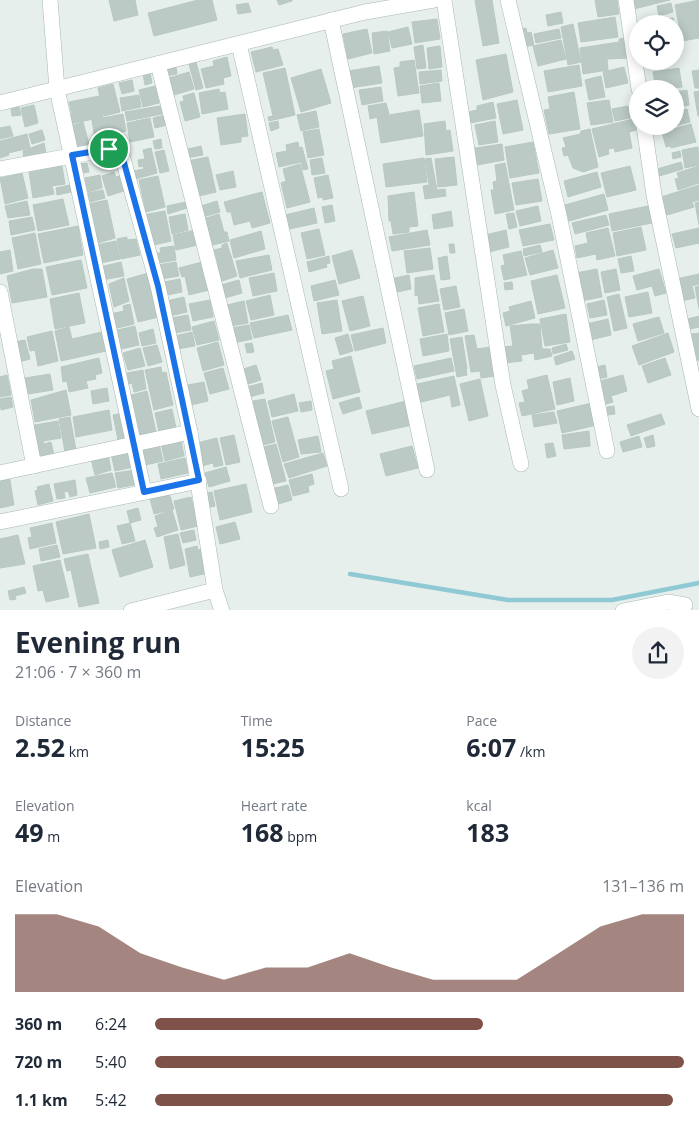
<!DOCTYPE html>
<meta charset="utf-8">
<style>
body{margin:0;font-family:"Open Sans",sans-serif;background:#f2f2f3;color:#1f2937;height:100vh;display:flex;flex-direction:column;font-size:19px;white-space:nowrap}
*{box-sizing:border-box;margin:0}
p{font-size:16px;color:#747a83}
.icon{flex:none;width:28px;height:28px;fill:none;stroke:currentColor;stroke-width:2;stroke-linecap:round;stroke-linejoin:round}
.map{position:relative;height:610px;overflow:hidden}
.side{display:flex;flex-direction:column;background:#fff;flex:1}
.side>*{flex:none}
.fabs{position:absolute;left:629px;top:15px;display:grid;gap:10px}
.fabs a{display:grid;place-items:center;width:55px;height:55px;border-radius:50%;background:#fff;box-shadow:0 2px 12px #0003;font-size:25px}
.pin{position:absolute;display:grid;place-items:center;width:42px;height:42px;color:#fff;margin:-21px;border:2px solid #fff;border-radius:50%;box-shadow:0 1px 5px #0007}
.round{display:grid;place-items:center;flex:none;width:52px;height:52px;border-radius:26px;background:#f2f2f3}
.overview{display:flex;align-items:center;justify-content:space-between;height:85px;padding:0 15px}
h1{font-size:28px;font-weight:700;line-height:38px}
.stats{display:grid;grid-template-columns:repeat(3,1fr);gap:8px;height:85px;padding:5px 15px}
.stats div{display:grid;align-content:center}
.stats b{font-size:25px;font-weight:700}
.stats small{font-size:14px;font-weight:400}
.stats p{font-size:14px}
.chart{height:140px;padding:10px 15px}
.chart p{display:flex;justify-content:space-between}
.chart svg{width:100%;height:90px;margin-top:5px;fill:#7f5249;opacity:.7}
ul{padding:0 15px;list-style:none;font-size:16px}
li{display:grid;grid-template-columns:80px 60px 1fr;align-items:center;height:38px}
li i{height:12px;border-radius:6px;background:#7f5249}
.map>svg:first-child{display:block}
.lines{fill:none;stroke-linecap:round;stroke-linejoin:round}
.stream{stroke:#8ec9d4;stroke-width:4.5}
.building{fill:#bbcac4;stroke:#b8c9c2}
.minor-casing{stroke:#a8b8b2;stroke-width:16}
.minor{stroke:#fff;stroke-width:15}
.route-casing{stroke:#fff;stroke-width:10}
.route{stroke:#1a73e8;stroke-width:6}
</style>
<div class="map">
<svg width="699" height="611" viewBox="0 0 699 611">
<rect width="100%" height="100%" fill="#e6efeb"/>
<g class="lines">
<path class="stream" d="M350,574L508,600H612L699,583"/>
</g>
<g class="building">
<path d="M109,0H135L138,15L114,21Z"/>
<path d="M198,0H212L217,20L154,36L148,13Z"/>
<path d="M277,0H292V1L279,5Z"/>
<path d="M475,0H492L499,43L483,46Z"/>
<path d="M595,0H617L619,14L598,17Z"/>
<path d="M631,0H670L634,9Z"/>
<path d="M699,0V38L682,41L675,5Z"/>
<path d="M248,3L251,12L238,14L236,5Z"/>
<path d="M671,3L673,12L659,16L657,6Z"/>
<path d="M561,12L563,23L548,26L546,15Z"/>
<path d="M615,17L618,37L581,42L578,23Z"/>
<path d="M673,18L674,24H651V22Z"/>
<path d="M437,19L440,39L415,43L412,22Z"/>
<path d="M573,24L581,62L568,65L561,27Z"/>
<path d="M408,27L412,44L392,48L388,32Z"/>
<path d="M526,28L527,33L531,32L534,45L523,47L519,30Z"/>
<path d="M367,29L372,53L348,59L343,34Z"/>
<path d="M559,29L561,38L536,43L534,34Z"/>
<path d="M387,31L390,51L374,54L372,33Z"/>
<path d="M627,38L629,58L607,59L608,70L583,74L580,48L619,42V39Z"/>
<path d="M561,40L566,59L538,66L533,46Z"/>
<path d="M423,45L426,68L417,69L414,47Z"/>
<path d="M440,46L442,67L429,69L427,48Z"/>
<path d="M272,47L273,50L278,49L283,65L256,72L251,52Z"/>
<path d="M506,54L513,92L483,100L476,60Z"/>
<path d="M227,57L231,76L223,78L224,84L206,88L201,69L214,66L213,61Z"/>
<path d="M414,60L419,93L398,96L394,68L400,67V62Z"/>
<path d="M196,62L203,88L196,90L189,64Z"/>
<path d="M579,65L582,86L548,92L544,71Z"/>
<path d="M379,66L382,83L350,88L348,71Z"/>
<path d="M176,67L177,74L166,76L164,70Z"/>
<path d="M624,67L628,83L606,88L603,72Z"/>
<path d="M285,68L295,115L269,121L268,117L273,116L263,73Z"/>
<path d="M679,68L682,87L656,89L653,72Z"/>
<path d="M321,69L331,103L301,112L291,78Z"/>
<path d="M441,70L442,81L420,84L419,72Z"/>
<path d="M699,70V88H695L692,71Z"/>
<path d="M189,72L194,89L174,95L169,78Z"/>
<path d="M150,73L152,83L145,85L143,74Z"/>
<path d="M601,76L605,97L589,100L585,80Z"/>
<path d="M132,80L134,91L122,94L119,83Z"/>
<path d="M439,83L441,101L422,103L420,86Z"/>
<path d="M113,84L120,112L104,116L98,88Z"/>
<path d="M155,86L159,103L143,107L139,90Z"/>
<path d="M381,87L383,101L362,105L359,90Z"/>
<path d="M219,89L220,93L225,92L228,109L202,114L199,93Z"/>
<path d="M687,90L689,105L675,108V92Z"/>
<path d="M699,91V116H698L694,92Z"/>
<path d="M574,92L580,129L549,134L544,110L550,109L548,97Z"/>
<path d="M194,93L200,117L185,121L180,102L184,101L183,96Z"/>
<path d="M139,95L141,107L122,111L120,98Z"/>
<path d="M99,96L103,117L69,124L68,116L72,115L69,102Z"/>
<path d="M517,100L523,130L503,134L497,104Z"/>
<path d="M609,100L613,122L591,125L587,103Z"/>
<path d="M493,102L496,118L465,124L463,113L477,110V106Z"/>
<path d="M386,103L389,114L370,119L368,106Z"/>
<path d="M34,105L38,123L25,127L21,108Z"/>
<path d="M160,106L162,114L127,121L125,112Z"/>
<path d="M628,106L630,118L615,121L612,109Z"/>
<path d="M19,107L21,115L12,116L11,109Z"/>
<path d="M687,109L690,122L675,126V112Z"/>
<path d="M419,110L423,136L381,143L377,117Z"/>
<path d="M316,111L319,127L301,131L297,115Z"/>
<path d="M123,114L126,131L95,139L92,120Z"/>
<path d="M245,114L248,136L241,137V142L221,145L217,118Z"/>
<path d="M165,115L167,125L155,128L153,118Z"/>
<path d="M150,118L154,137L130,142L127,123Z"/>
<path d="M633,119L636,130L629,132L632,148L615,152L614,148L608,149L609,154L599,157L592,129Z"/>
<path d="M278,121L279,128L271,131L269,123Z"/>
<path d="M445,121L446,131L450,130L453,151L426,155L424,124Z"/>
<path d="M495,121L498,142L479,145L475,125Z"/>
<path d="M83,122L89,144L76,147L70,126Z"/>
<path d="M691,124L696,142L671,148V146L666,147L662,132Z"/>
<path d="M10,126L13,136L0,139V128Z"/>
<path d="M319,129L324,155L308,158L303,132Z"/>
<path d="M590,129L598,167L583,172L573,168L568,155L564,156L562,148L566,147L563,138L580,134L581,131Z"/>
<path d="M42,130L45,140L32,144L29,134Z"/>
<path d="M27,134L30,148L8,153L9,155L0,158V141Z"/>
<path d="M161,139L162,148L155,149L153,141Z"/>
<path d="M298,142L299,148L302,147L308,169L303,170L301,162L279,167L276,153L287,151L286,145Z"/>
<path d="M533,142L539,173L510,178L505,147Z"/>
<path d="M44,143L46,153L24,158L23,151Z"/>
<path d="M502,144L504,160L472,166L469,149Z"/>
<path d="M201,146L203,155L186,158L184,150Z"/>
<path d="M698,147L699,165L685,168L682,150Z"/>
<path d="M151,148L157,173L136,179L134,171L144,169L143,166L139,167L138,160L145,159L143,150Z"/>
<path d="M164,150L169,171L160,173L155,152Z"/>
<path d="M680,151L681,157L673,159L672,153Z"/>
<path d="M208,157L216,192L195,197L187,161Z"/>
<path d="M454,157L457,185L438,187L435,159Z"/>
<path d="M322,158L325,173L312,175L310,160Z"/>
<path d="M424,158L427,182L386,187L383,164Z"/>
<path d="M431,158L437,190L445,189L446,196L425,199L423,186L429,185L425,159Z"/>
<path d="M681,162L683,169L659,176L657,169Z"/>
<path d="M87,163L89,172L81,173L79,164Z"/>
<path d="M505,163L514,210L495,214L491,190H494L493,182L497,181L495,165Z"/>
<path d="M300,164L310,202L287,208L281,183L286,181L283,169Z"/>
<path d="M62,166L65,184L52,186L54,194L33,198L29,172Z"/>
<path d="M630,166L636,190L607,197L601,173Z"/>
<path d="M699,166V183L678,190L675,179L679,178L677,173Z"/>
<path d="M233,171L236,187L220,190L216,175Z"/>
<path d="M114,172L116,177L122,175L127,190L108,196L102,176Z"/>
<path d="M597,172L601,187L568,197L564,181Z"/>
<path d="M22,173L28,198L5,204L0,178Z"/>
<path d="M100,175L102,188L88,192L85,178Z"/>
<path d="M328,175L333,198L323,200V197L318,198L314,178Z"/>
<path d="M158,176L165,207L146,212L139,180Z"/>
<path d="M538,179L542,201L516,205L512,183Z"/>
<path d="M70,185L71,192L57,195L56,188Z"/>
<path d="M699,185V200L692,202L694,207L667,215L661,197Z"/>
<path d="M103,190L105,198L90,202L88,193Z"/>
<path d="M262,192L270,223L252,228L250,221L234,225L231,212H227L224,202Z"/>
<path d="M414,192L418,226L409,227V232L393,234L391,221H389L388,196Z"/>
<path d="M604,194L608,210L569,221L565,205Z"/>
<path d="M63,199L69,225L38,231L33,205Z"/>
<path d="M107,200L115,238L98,243L88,204Z"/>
<path d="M27,201L30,215L8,218L5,206Z"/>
<path d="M217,201L220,212L203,217L201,206Z"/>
<path d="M186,202L187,208L168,214L167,206Z"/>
<path d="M699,202V225L695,203Z"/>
<path d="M332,205L335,221L325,223L322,207Z"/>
<path d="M538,206L541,221L520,226L516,211Z"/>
<path d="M648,206L652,223L612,231L609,214Z"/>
<path d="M314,208L317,223L285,230L281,216Z"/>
<path d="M165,211L171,241L149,246L143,215Z"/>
<path d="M451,211L453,226L434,229L432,215Z"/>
<path d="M514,213L517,227L509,229L506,214Z"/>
<path d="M185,214L188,230L172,234L169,217Z"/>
<path d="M219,214L224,232H227L229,241L209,246L203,219Z"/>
<path d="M606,215L609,225L575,234L572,223Z"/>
<path d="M32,217L35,230L11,235L9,221Z"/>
<path d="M550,224L554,240L523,246L519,230Z"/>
<path d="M78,226L83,255L44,263L38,234Z"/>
<path d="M641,227L646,250L617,256L613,233Z"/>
<path d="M608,228L615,256L597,260L596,254L577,258L575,246L588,243L586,233Z"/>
<path d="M699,228V243L676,248L672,234Z"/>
<path d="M319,229L325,255L307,259L301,233Z"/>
<path d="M195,230L198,245L176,250L173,235Z"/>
<path d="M427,230L430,245L392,251L389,237Z"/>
<path d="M506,230L509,247L489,252L485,235Z"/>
<path d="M261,231L265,249L234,258L230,240Z"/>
<path d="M35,233L41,264L18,269L12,238Z"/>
<path d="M127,237V240L136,239L140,255L121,259L117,239Z"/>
<path d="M116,241L120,259L100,263L96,245Z"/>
<path d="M227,243L237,276L216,283L210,266L218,263L214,250L222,248V245Z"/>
<path d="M449,244H454L455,253H450Z"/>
<path d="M540,245L542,252L524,256L523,249Z"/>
<path d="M174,246L176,260L159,263L157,253H161L160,248Z"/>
<path d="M430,248L433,269L407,273L404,251Z"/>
<path d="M10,250L13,271L0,274V252Z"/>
<path d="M352,250L360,278L339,284L332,256Z"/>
<path d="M553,250L558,268L530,275L525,258Z"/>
<path d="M521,251L527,275L504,280L501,266L505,265L503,255Z"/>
<path d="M269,255L272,270L240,278L236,261Z"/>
<path d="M329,256L330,263L326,264L327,267L309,272L307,262Z"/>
<path d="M447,256L450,279L441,280L438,258Z"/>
<path d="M631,256L634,271L621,273L618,259Z"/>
<path d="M81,260L87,288L52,295L46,267Z"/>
<path d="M121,262L124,276L102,280L100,267Z"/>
<path d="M176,262L179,276L161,279L158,265Z"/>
<path d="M202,262L213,289L189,295L185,276L182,277L179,268Z"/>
<path d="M33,269H42L47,297L12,303L7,276Z"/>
<path d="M597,269L602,297L581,301L576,273Z"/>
<path d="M616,269L620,290L605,293L601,272Z"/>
<path d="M659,269L666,293L655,296L652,286L637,290L633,276Z"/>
<path d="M152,272L163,316L138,322L127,279Z"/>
<path d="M274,273L277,291L253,296L249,278Z"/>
<path d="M699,274V284L692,286L695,298L681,301L676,279Z"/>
<path d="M409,275L411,289L393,293L390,279Z"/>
<path d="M434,275L439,301L419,304L418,295L415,296V278Z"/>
<path d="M557,275L565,308L538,314L531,281Z"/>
<path d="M124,278L129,301L114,307L109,284Z"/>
<path d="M180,279L182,292L167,295L164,282Z"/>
<path d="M239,280L242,293L225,298L221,285Z"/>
<path d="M335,280L339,295L314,301L311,286Z"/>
<path d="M512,282L513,289L505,290L504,283Z"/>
<path d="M456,286L460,307L444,310L440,289Z"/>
<path d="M699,286V309L695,287Z"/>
<path d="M648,292L652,313L629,317L625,297Z"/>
<path d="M79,293L85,323L55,329L50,299Z"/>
<path d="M619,294L627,328L614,331L607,297Z"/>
<path d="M270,295L274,315L251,320L246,301Z"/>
<path d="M363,296L370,326L350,331L342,301Z"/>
<path d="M184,297L187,312L170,316L166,301Z"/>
<path d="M210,300L213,317L193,321L189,304Z"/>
<path d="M337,300L342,331L322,334L317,303Z"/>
<path d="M604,300L607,315L590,318L587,304Z"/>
<path d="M244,301L248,323L231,326L227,305Z"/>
<path d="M531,301L535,318L506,326L503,313L510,311L509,307Z"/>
<path d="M130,304L134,324L113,329L110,314L124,311L123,306Z"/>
<path d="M439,304L444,332L423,336L418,308Z"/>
<path d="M464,309L468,331L449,335L445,313Z"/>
<path d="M566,314L570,342L545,346L540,319Z"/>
<path d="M188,315L191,330L174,333L171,318Z"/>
<path d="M288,315L292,330L254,338L250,323Z"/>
<path d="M699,316V327L690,329L687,319Z"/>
<path d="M659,317L664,333L638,341L633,324Z"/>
<path d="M608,319L611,335L590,340L586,324Z"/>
<path d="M214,321L219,340L197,345L192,327Z"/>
<path d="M531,324H540L542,349H550L552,356L535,360L534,353L521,355L522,361L504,363L502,347L513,346L510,326Z"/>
<path d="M249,325L252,339L234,343L231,328Z"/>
<path d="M135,326L139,345L121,349L119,339H114L113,331Z"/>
<path d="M69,327L72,339L102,332L106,351L61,361L55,331Z"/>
<path d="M383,328L386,343L355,351L351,335Z"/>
<path d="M153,329L156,343L142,346L139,333Z"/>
<path d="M52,331L58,361L38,366L35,350L30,351L27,337Z"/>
<path d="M192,332L195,346L177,349L175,336Z"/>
<path d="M668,333L674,352L639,365L632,346Z"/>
<path d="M699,333V360L695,361L691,334Z"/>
<path d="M348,334L353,351L340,355L335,338Z"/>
<path d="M447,334L449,351L423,356L420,339Z"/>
<path d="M474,335L477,349L490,347L495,376L481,378L480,371L471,372L465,336Z"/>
<path d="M462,337L467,369H466L467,375L457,377L450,339Z"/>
<path d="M25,340L30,359L19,362L14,342Z"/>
<path d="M218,342L224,365L203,371L197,348Z"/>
<path d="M252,343L254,352L247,353L245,344Z"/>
<path d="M566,344L568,350L553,354L552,348Z"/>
<path d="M157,345L162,362L148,366L143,348Z"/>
<path d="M140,348L145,366L128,370L123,353Z"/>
<path d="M572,351L575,359L556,365L554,357Z"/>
<path d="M351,356L360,392L333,399L326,371L334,369L332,361Z"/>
<path d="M99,358L102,373L95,375L96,379L86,381L88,388L69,392L67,381L63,382L61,367Z"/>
<path d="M451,358L454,371L417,379L414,366Z"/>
<path d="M665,358L671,375L648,383L642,366Z"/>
<path d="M256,365L261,380L245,385L240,370Z"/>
<path d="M605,365L607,377L598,379L596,367Z"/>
<path d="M161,367L162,373L166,372L173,405L154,410L145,370Z"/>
<path d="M223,368L229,389L210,394L204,373Z"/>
<path d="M143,370L146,389L134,392L132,383L129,384L127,373Z"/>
<path d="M50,374L53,390L28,394L25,378Z"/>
<path d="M7,375L11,395L0,397V377Z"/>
<path d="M547,375L555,409L522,416L519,403L525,402L522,391L529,389L527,380Z"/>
<path d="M623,375L627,391L611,396L613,402L606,404L600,381Z"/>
<path d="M454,376L460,405L452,407L450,395L417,403L413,385Z"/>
<path d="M570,378L574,401L557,405L553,382Z"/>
<path d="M480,379L488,416L469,421L460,384Z"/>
<path d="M204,382L208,401L191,405L188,385Z"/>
<path d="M262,383L264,393L246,398L243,388Z"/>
<path d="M107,388L109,401L93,404L91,391Z"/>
<path d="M66,390L71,415L35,422L31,400Z"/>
<path d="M147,391L156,432L140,435L131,395Z"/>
<path d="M294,394L298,411L272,417L268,401Z"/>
<path d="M11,397L13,407L1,410L0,399Z"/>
<path d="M359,397L362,408L343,414L339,403Z"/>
<path d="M265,399L275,442L263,445L253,401Z"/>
<path d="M311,401L312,410L301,412L299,403Z"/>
<path d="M406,401L412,425L372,434L366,411Z"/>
<path d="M592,403L597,425L562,433L557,411Z"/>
<path d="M614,406L615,414L608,415L607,407Z"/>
<path d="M172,409L176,428L159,432L155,413Z"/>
<path d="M109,410L112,430L76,437L73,417Z"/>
<path d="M554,412L557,423L534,427L532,415Z"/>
<path d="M122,413L127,438L118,440L113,415Z"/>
<path d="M661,414L665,424L631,436L627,425Z"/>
<path d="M70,417L76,450L65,452L59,419Z"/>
<path d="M288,417L299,457L283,462L272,421Z"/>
<path d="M58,421L61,438L43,441L44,444L51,442L54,455L35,459L29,426Z"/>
<path d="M589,431L590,446L564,449L562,435Z"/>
<path d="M180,435L184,456L165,461L160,439Z"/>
<path d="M234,435L240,462L226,465L220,438Z"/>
<path d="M653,435L655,446L647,448L644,438Z"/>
<path d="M318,436L321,452L301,454L298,440Z"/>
<path d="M639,436L642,447L623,452L620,442Z"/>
<path d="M217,438L223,465L214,467L213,463L202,466L197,443Z"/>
<path d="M158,440L163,461L141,466L136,445Z"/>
<path d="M553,443L556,456L547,458L545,444Z"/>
<path d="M276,444L286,481L268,485L259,448Z"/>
<path d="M412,446L418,468L386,476L380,454Z"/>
<path d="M129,450L133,467L115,471L111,454Z"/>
<path d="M323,453L327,466L289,478L284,464Z"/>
<path d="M108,454L111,470L95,475L91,459Z"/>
<path d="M185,458L188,473L161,479L158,464Z"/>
<path d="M226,467L230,481L209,487L205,473Z"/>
<path d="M135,470L138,484L118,488L115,473Z"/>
<path d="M112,473L116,487L90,493L86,478Z"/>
<path d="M9,474L14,505L0,508V476Z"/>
<path d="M312,474L314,484L308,486L309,492L293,496L289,480Z"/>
<path d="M75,480L77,495L70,497L68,491L64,492L65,498L57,499L54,484Z"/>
<path d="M49,484L53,501L38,505L35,491L38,490L37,487Z"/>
<path d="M246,484L252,512L220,520L214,491Z"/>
<path d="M288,485L292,500L271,506L267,490Z"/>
<path d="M212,492L215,506L207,508L204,494Z"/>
<path d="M169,493L174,509L154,514L150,499Z"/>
<path d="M191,497L198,526L181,530L174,501Z"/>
<path d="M138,508L141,520L130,523L127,511Z"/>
<path d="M172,510L178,530L157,537L154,528L158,527L155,516Z"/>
<path d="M89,514L96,548L63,554L56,522Z"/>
<path d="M235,522L240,539L220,544L216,527Z"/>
<path d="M52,523L56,543L30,549L28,538L32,537L30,528Z"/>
<path d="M130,523L135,541L122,544L117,526Z"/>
<path d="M194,530L196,540L183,543L180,533Z"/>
<path d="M178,534L185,565L170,569L164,537Z"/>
<path d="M18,535L25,564L0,568V539Z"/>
<path d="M108,540L109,547L100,549L99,542Z"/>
<path d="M145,540L153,567L120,577L112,550Z"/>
<path d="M57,545L60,557L41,561L39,549Z"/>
<path d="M197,546L198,550L203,549L208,573L190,577L185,549Z"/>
<path d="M88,554L99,603L79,607L71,570L67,571L64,559Z"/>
<path d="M60,560L69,597L46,602L43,590L38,591L33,566Z"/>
<path d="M24,587L26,593L15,596L16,599L10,600L8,591Z"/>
</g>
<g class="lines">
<g class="minor-casing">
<g id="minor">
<path d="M50,0L57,89L144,492"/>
<path d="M444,0L503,385L521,464"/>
<path d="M508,0L559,215L607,451"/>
<path d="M626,0L639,89"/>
<path d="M331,20L427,470"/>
<path d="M239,44L341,489"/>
<path d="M158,64L271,506"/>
<path d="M0,103L365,12L434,0"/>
<path d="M644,126L654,195L699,409"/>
<path d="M0,169L109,149L117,151L123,159L158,286L190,432L215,590L222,611"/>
<path d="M0,292L34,466"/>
<path d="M0,473L190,432"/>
<path d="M0,522L199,481"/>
<path d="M131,611L215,590"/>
<path d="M623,611L668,602L685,605"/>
</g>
</g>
<use href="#minor" class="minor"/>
</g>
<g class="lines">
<g class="route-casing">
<path id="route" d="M109,149L117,151L123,159L158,286L199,480L144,492L72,155Z"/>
</g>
<use href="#route" class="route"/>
</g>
</svg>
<div class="fabs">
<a><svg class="icon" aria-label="locate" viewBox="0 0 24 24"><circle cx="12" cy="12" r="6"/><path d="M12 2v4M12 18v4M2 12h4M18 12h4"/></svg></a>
<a><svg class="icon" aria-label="layers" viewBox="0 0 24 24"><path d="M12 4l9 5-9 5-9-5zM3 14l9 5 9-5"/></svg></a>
</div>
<div class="pin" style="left:109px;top:149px;background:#1e9e55"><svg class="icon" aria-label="arrive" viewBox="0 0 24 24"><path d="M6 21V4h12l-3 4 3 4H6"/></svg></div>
</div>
<section class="side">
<div class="overview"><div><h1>Evening run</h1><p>21:06 · 7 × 360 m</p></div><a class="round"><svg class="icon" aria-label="share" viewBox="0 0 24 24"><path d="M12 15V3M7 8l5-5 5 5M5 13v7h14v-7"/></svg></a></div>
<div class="stats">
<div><p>Distance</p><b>2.52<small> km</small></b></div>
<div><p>Time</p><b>15:25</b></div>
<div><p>Pace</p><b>6:07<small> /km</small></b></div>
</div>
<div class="stats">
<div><p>Elevation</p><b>49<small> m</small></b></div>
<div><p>Heart rate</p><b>168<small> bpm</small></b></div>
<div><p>kcal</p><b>183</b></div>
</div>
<div class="chart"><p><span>Elevation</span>131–136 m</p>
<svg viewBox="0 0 160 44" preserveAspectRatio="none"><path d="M0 44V6L10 6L20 12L30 25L40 32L50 38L60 32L70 32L80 25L90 32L100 38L110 38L120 38L130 25L140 12L150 6L160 6V44z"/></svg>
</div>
<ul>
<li><b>360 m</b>6:24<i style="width:62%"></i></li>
<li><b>720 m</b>5:40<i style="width:100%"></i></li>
<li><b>1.1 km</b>5:42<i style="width:98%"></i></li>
</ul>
</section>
